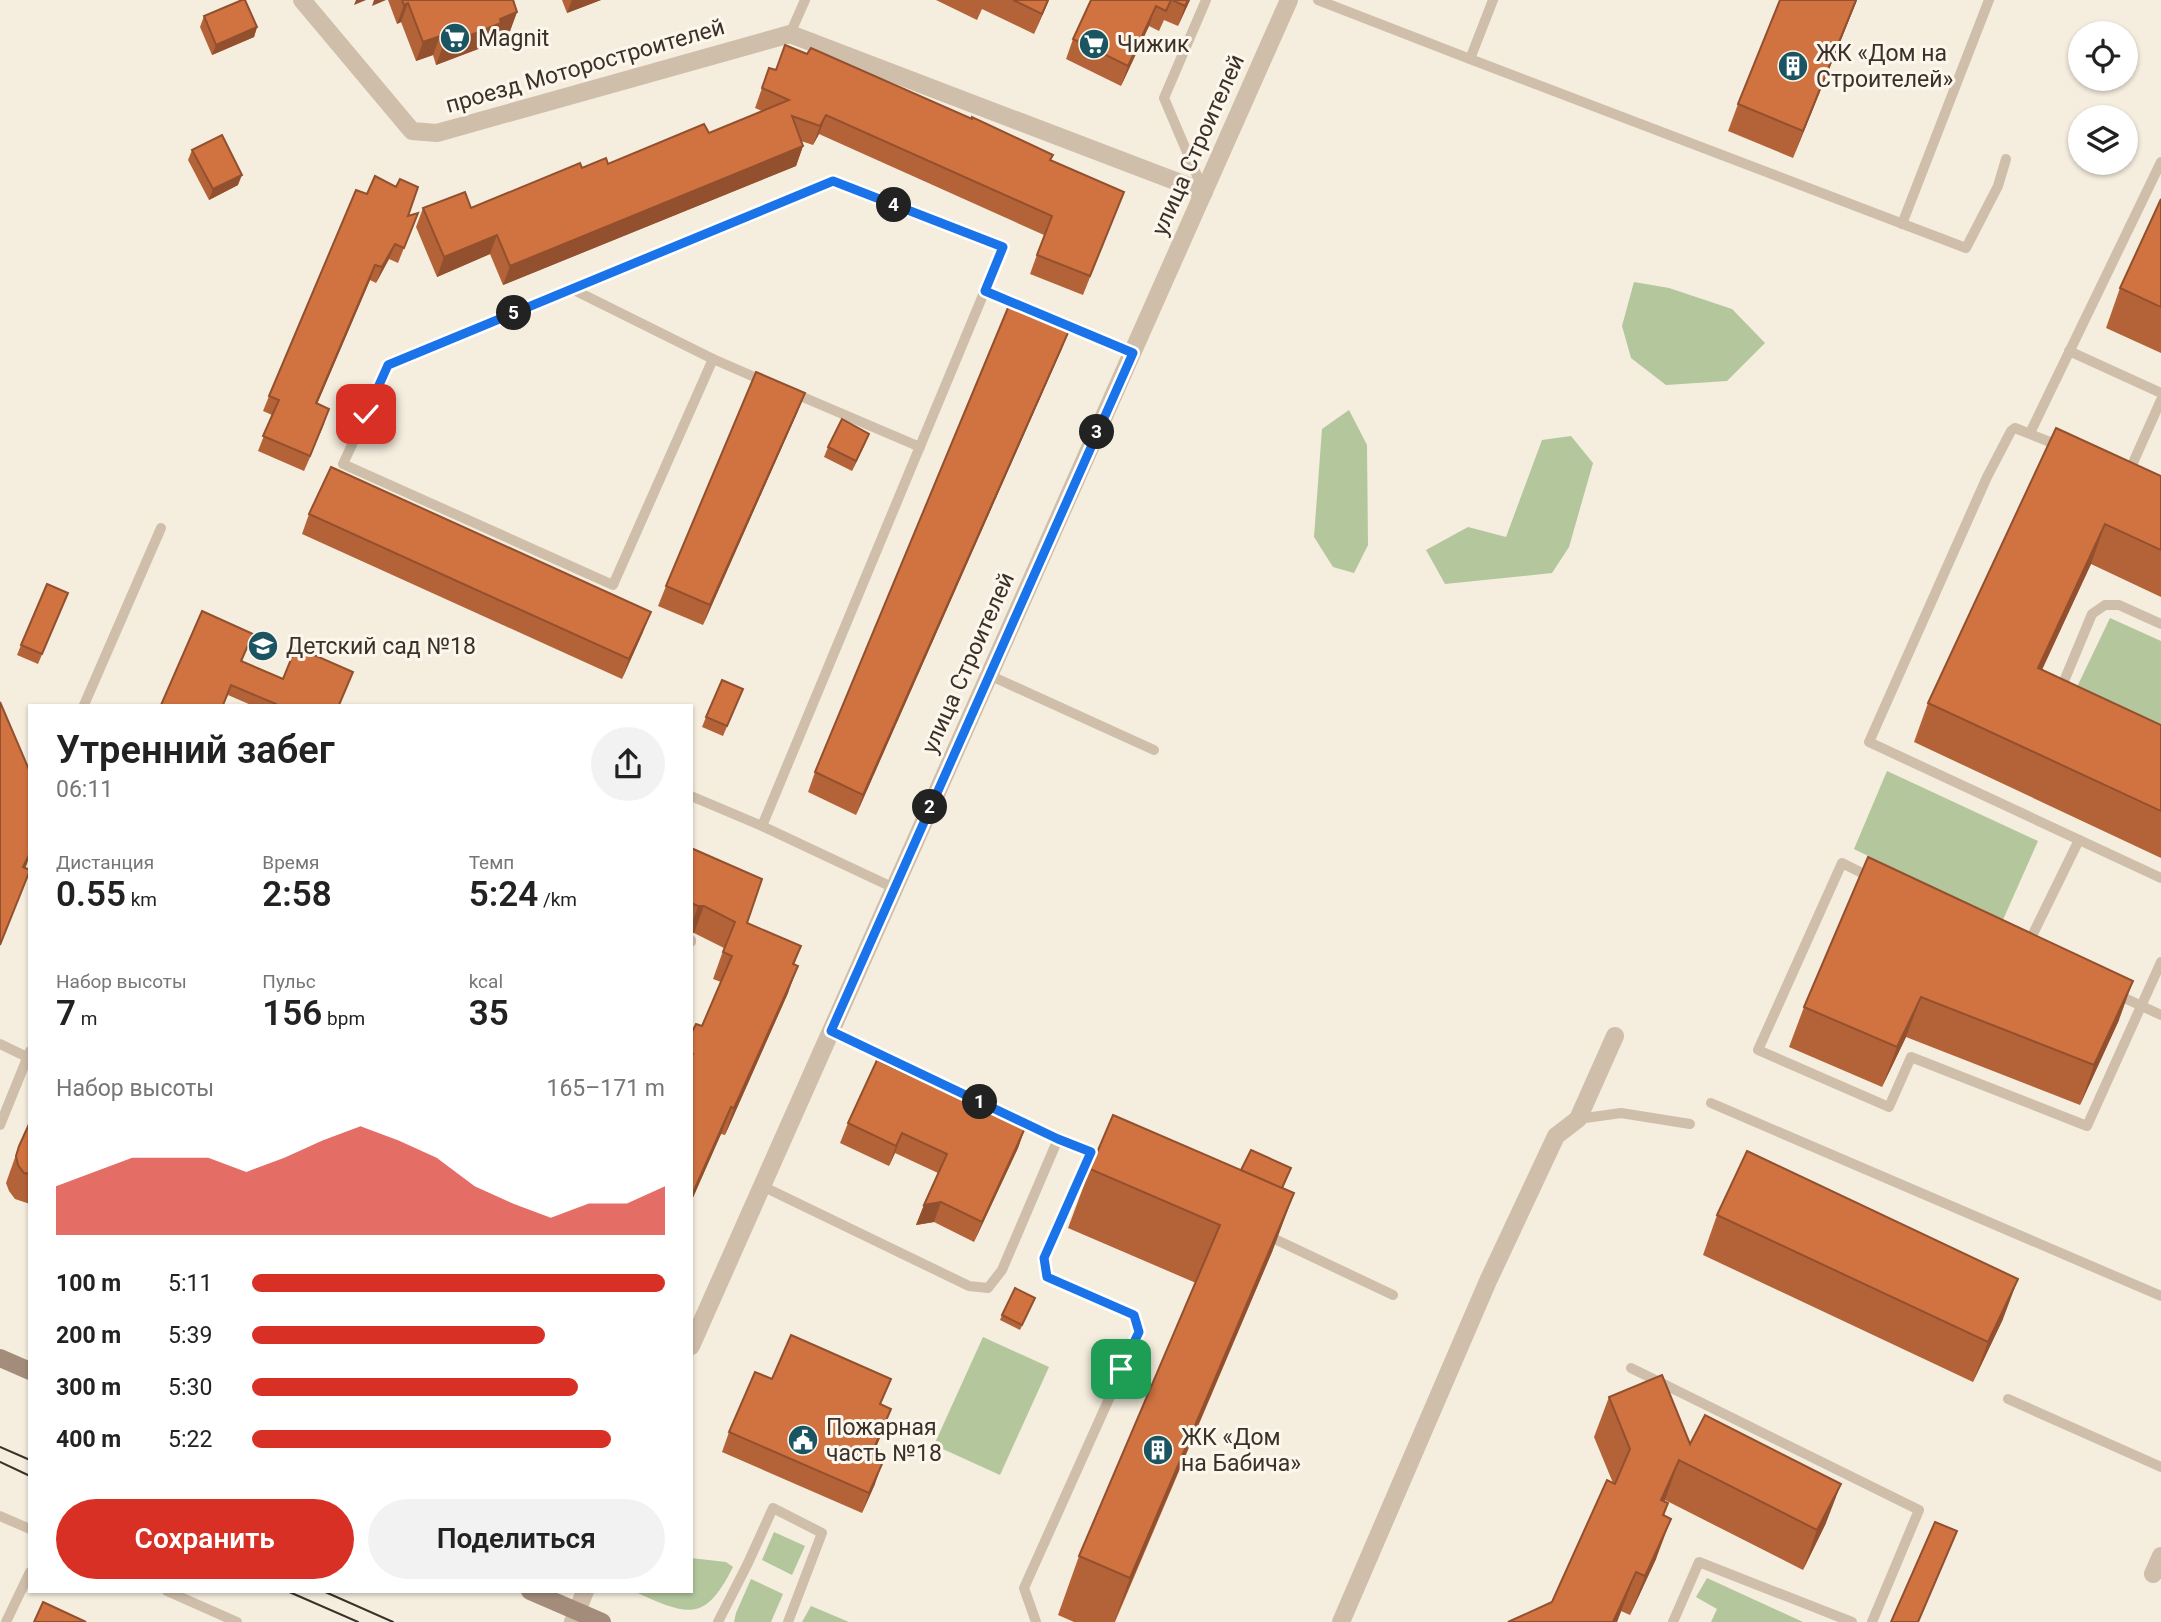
<!DOCTYPE html>
<html lang="ru">
<meta charset="utf-8">
<style>
body{margin:0;font-family:Roboto,sans-serif;background:#f2f2f2;color:#222;height:100vh;display:flex;flex-direction:column;font-size:26px;white-space:nowrap}
*{box-sizing:border-box;margin:0}
p{font-size:23px;color:#767676}
.icon{flex:none;width:38px;height:38px;fill:none;stroke:currentColor;stroke-width:2;stroke-linecap:round;stroke-linejoin:round}
.map{position:relative;flex:1;overflow:hidden}
.side{position:absolute;left:28px;top:704px;width:665px;height:889px;display:flex;flex-direction:column;background:#fff;border-radius:0px;box-shadow:0 2px 5px #0004}
.side>*{flex:none}
.buttons{position:absolute;left:2068px;top:21px;display:grid;gap:14px}
.buttons a{display:grid;place-items:center;width:70px;height:70px;border-radius:50%;background:#fff;box-shadow:0 2px 5px #0004;font-size:35px}
.pin{position:absolute;display:grid;place-items:center;width:60px;height:60px;color:#fff;margin:-30px;border-radius:14px;box-shadow:0 4px 10px #0006}
.km{position:absolute;width:35px;height:35px;margin:-18px;border-radius:50%;background:#222;color:#fff;font-size:19px;line-height:35px;text-align:center}
.round{display:grid;place-items:center;flex:none;width:74px;height:74px;border-radius:37px;background:#f2f2f2}
.head{display:flex;align-items:center;justify-content:space-between;height:119px;padding:0 28px}
h1{font-size:38px;font-weight:600;line-height:52px}
.metrics{display:grid;grid-template-columns:repeat(3,1fr);gap:10px;height:119px;padding:7px 28px}
.metrics div{display:grid;align-content:center}
.metrics b{font-size:35px;font-weight:600}
.metrics small{font-size:19px;font-weight:400}
.metrics p{font-size:19px}
.chart{height:196px;padding:14px 28px}
.chart p{display:flex;justify-content:space-between}
.chart svg{width:100%;height:126px;margin-top:7px;fill:#d93025;opacity:.7}
.button{display:flex;gap:14px;margin-top:auto;padding:14px 28px}
.button a{flex:1;height:80px;border-radius:42px;background:#d93025;color:#fff;font-size:28px;font-weight:600;line-height:80px;text-align:center}
.button a+a{background:#f2f2f2;color:#222}
ul{padding:0 28px;list-style:none;font-size:23px}
li{display:grid;grid-template-columns:112px 84px 1fr;align-items:center;height:52px}
li i{height:18px;border-radius:9px;background:#d93025}
.map>svg:first-child{display:block}
.green{fill:#b3c69c}
.lines{fill:none;stroke-linecap:round;stroke-linejoin:round}
.lane{stroke:#cfbea9;stroke-width:10}
.street{stroke:#cfbea9;stroke-width:18}
.secondary{stroke:#a38d7a;stroke-width:18}
.tram{stroke:#3b3129;stroke-width:2}
.wall{fill:#b46338}
.shaded-wall{fill:#92502e}
.building{fill:#d17341;stroke:#92502e;stroke-width:2}
.route-casing{stroke:#fff;stroke-width:14}
.route{stroke:#1a73e8;stroke-width:9}
.labels{text-anchor:middle;dominant-baseline:central;stroke-width:6;stroke-linejoin:round;paint-order:stroke}
.poi-label{font-size:23px;fill:#3b3129;stroke:#fcf6ec;text-anchor:start}
.street-label{font-size:23px;fill:#3b3129;stroke:#fcf6ec}
</style>
<div class="map">
<svg width="2161" height="1622" viewBox="0 0 2161 1622">
<rect width="100%" height="100%" fill="#f5edde"/>
<g class="green">
<path d="M1634,282L1669,288L1732,309L1765,343L1727,381L1666,385L1631,358L1622,326Z"/>
<path d="M1349,410L1367,445L1368,545L1354,573L1333,567L1314,537L1322,429Z"/>
<path d="M1571,436L1593,463L1569,547L1552,573L1445,584L1426,550L1468,527L1506,537L1542,440Z"/>
<path d="M2110,618L2161,641V729L2076,689Z"/>
<path d="M1887,771L2038,841L2002,922L1854,849Z"/>
<path d="M983,1337L1049,1367L1000,1475L934,1445Z"/>
<path d="M774,1532L805,1546L792,1575L762,1560Z"/>
<path d="M691,1558L726,1562L733,1567C705,1622 690,1617 633,1591H691Z"/>
<path d="M1707,1578L1803,1622H1711L1717,1609L1696,1597Z"/>
<path d="M751,1579L783,1594L771,1622H734L736,1613Z"/>
<path d="M811,1606L849,1622H802Z"/>
</g>
<g class="lines">
<g class="lane">
<path d="M1318,0L1470,59"/>
<path d="M1493,0L1470,59L1966,248L1998,186L2006,159"/>
<path d="M790,34L805,0"/>
<path d="M1204,192L1164,98L1206,0"/>
<path d="M1902,224L1989,0"/>
<path d="M572,289L713,359L766,382"/>
<path d="M985,291L1031,310"/>
<path d="M1059,322L1133,353"/>
<path d="M2069,351L2161,393"/>
<path d="M713,359L613,585L343,464L389,365L833,181L1003,247L762,826"/>
<path d="M791,392L920,447"/>
<path d="M2030,433L2161,162"/>
<path d="M2060,446L2015,428L2011,431L1987,477L1869,742L2161,878"/>
<path d="M2128,474L2161,400"/>
<path d="M989,675L1154,750"/>
<path d="M2062,694V686L2092,614L2105,605H2119L2161,624"/>
<path d="M84,705L161,528"/>
<path d="M691,796L762,826L894,888"/>
<path d="M1874,879L1842,863L1758,1050L1889,1107L1911,1057L2087,1126L2161,962"/>
<path d="M691,940V942"/>
<path d="M2028,944L2079,840"/>
<path d="M2116,994L2161,1015"/>
<path d="M831,1031L1058,1139L1107,1160"/>
<path d="M0,1044L27,1057"/>
<path d="M1711,1103L2161,1296"/>
<path d="M1578,1119L1621,1113L1690,1124"/>
<path d="M0,1125L30,1051"/>
<path d="M762,1186L969,1286L988,1288L1002,1270L1058,1139"/>
<path d="M1264,1234L1393,1295"/>
<path d="M1631,1368L1919,1510L1872,1622"/>
<path d="M2008,1399L2161,1467"/>
<path d="M0,1516L30,1529"/>
<path d="M167,1591L237,1622"/>
<path d="M6,1622L30,1572"/>
<path d="M718,1622L748,1563L773,1508L822,1533L788,1622"/>
<path d="M1036,1622L1024,1588L1139,1332L1134,1315L1047,1277L1044,1258L1091,1152"/>
<path d="M1673,1622L1699,1562L1852,1622"/>
</g>
<g class="street">
<path d="M302,0L412,131L437,133L790,34L1204,192"/>
<path d="M691,1346L1289,0"/>
<path d="M2153,1574L2161,1556"/>
<path d="M573,1622L585,1591"/>
<path d="M1341,1622L1488,1281L1556,1136L1578,1119L1615,1036"/>
</g>
<g class="secondary">
<path d="M0,1358L30,1371"/>
<path d="M530,1591L602,1622"/>
</g>
<g class="tram">
<path d="M0,1447L30,1460"/>
<path d="M0,1462L30,1476"/>
<path d="M287,1591L358,1622"/>
<path d="M323,1591L393,1622"/>
</g>
</g>
<g class="wall">
<path d="M388,0H514L517,12L510,31L497,36L494,43L436,65L433,55L416,61L401,22L397,24Z"/>
<path d="M562,0H601L567,13Z"/>
<path d="M936,0H1049L1034,34L982,9L977,20Z"/>
<path d="M1091,0H1190L1178,26L1164,20L1159,31L1149,26L1121,86L1066,59L1073,39Z"/>
<path d="M1857,0L1793,158L1728,131L1738,104Z"/>
<path d="M204,16L257,27L254,37L212,55L200,27Z"/>
<path d="M769,68L1051,160L1124,192L1083,295L1030,274L1044,235L819,134L813,145L801,141L803,146L796,166L503,285L490,254L437,277L416,227L423,208H471L582,168L608,164L709,133L762,111L755,108Z"/>
<path d="M192,150L238,185L209,200L188,160Z"/>
<path d="M367,194L408,216L418,213L398,263L389,259L376,283L370,280L317,404L324,424L304,471L258,451L272,415L263,411L269,396Z"/>
<path d="M2161,199V353L2106,328L2120,288Z"/>
<path d="M1063,346L856,815L808,792L815,772Z"/>
<path d="M805,393L797,413L703,625L658,606L666,586Z"/>
<path d="M2056,428L2161,476V597L2091,564L2042,670L2161,725V858L1914,742L1928,703Z"/>
<path d="M869,434L865,444L852,471L824,457L828,447Z"/>
<path d="M309,514L643,632L622,679L302,534Z"/>
<path d="M68,593L38,664L17,655L21,645Z"/>
<path d="M253,634L242,661L283,679L353,672L339,705H251L228,695L223,705H161Z"/>
<path d="M743,689L723,736L702,727L706,717Z"/>
<path d="M691,848L747,923L801,946L794,965L788,993L725,1135L721,1134L691,1202V1034L702,1026L721,982L713,979L724,948L694,933H691Z"/>
<path d="M1868,857L2119,1020L2080,1105L1906,1037L1882,1087L1789,1047L1804,1007Z"/>
<path d="M30,1122V1204L15,1199L9,1191L6,1183L19,1146Z"/>
<path d="M848,1123L1025,1128L1018,1148L974,1242L934,1222L916,1225L924,1205L938,1173L895,1153L889,1166L840,1143Z"/>
<path d="M1291,1168L1283,1188L1294,1193L1272,1252L1115,1622H1074L1058,1615L1079,1556L1196,1283L1068,1228L1090,1169L1241,1170Z"/>
<path d="M1717,1215L2003,1319L1973,1382L1703,1255Z"/>
<path d="M1035,1298L1020,1330L1000,1320L1002,1315Z"/>
<path d="M772,1379L882,1404L884,1429L875,1448V1484L862,1513L722,1452L729,1432Z"/>
<path d="M1609,1397L1826,1523L1803,1570L1665,1500L1664,1501L1668,1503L1664,1516L1656,1559L1630,1615L1621,1611L1617,1622H1508L1552,1602L1613,1483L1594,1437Z"/>
</g>
<g class="shaded-wall">
<path d="M356,0H366L354,5Z"/>
<path d="M374,0H386L372,6Z"/>
<path d="M572,0H601L567,13Z"/>
<path d="M1048,0H1049L1034,34L1042,14Z"/>
<path d="M1188,0H1190L1178,26L1185,6Z"/>
<path d="M1856,0H1857L1793,158L1803,131Z"/>
<path d="M408,3L401,22L397,24L404,5Z"/>
<path d="M1156,6L1149,26L1121,86L1128,66Z"/>
<path d="M517,12L510,31L497,36L494,43L436,65L443,46L500,19Z"/>
<path d="M257,27L254,37L212,55L216,45Z"/>
<path d="M440,36L433,55L416,61L423,42Z"/>
<path d="M826,115L819,134L813,145L820,126Z"/>
<path d="M803,146L796,166L503,285L510,266Z"/>
<path d="M242,175L238,185L209,200L213,189Z"/>
<path d="M497,235L490,254L437,277L444,257Z"/>
<path d="M395,244L389,259L376,283L382,267Z"/>
<path d="M375,265L370,280L311,418L316,403Z"/>
<path d="M1071,326L1063,346L856,815L863,795Z"/>
<path d="M805,393L797,413L703,625L710,605Z"/>
<path d="M329,409L324,424L304,471L310,456Z"/>
<path d="M869,434L865,444L852,471L856,461Z"/>
<path d="M2105,524L2091,564L2024,708L2038,668Z"/>
<path d="M651,612L643,632L622,679L629,659Z"/>
<path d="M30,853L27,864L16,887L23,867Z"/>
<path d="M698,906H704L694,933H691V926Z"/>
<path d="M798,966L788,993L725,1135L734,1108Z"/>
<path d="M2133,981L2119,1020L2080,1105L2094,1065Z"/>
<path d="M1921,997L1906,1037L1882,1087L1897,1047Z"/>
<path d="M731,1107L721,1134L691,1202V1197Z"/>
<path d="M1025,1128L1018,1148L974,1242L982,1222Z"/>
<path d="M902,1133L895,1153L889,1166L896,1146Z"/>
<path d="M1294,1193L1272,1252L1114,1622L1130,1578Z"/>
<path d="M941,1202L934,1222L916,1225L924,1205Z"/>
<path d="M2018,1279L2003,1319L1973,1382L1988,1342Z"/>
<path d="M891,1409L884,1429L867,1468L874,1448Z"/>
<path d="M1679,1460L1665,1500L1646,1539L1661,1500Z"/>
<path d="M882,1464L875,1484L862,1513L869,1493Z"/>
<path d="M1841,1484L1826,1523L1803,1570L1817,1530Z"/>
<path d="M1671,1519L1656,1559L1630,1615L1645,1576Z"/>
<path d="M1636,1572L1617,1622H1613Z"/>
</g>
<g class="building">
<path d="M242,0H245L257,27L216,45L204,16Z"/>
<path d="M402,0H513L517,12L500,19L501,23L443,46L440,36L423,42L408,3L404,5Z"/>
<path d="M1013,0H1048L1042,14Z"/>
<path d="M1091,0H1171L1166,11L1156,6L1128,66L1073,39Z"/>
<path d="M1172,0H1188L1185,6Z"/>
<path d="M1780,0H1856L1803,131L1738,104Z"/>
<path d="M785,45L807,54L811,48L972,119V117L1053,155L1050,160L1124,192L1090,276L1037,255L1052,216L826,115L820,126L792,116L803,146L510,266L497,235L444,257L423,208L465,192L471,208L580,163L582,168L606,158L608,164L704,124L709,133L789,100L762,88L769,68L776,70Z"/>
<path d="M222,135L242,175L213,189L192,150Z"/>
<path d="M375,176L396,187L400,179L418,187L408,216L418,213L404,248L395,244L382,267L375,265L316,403L329,409L310,456L263,436L279,400L269,396L356,190L367,194Z"/>
<path d="M2161,199V307L2120,288Z"/>
<path d="M1010,303L1051,314L1071,326L863,795L815,772Z"/>
<path d="M756,372L805,393L710,605L666,586Z"/>
<path d="M842,419L869,434L856,461L828,447Z"/>
<path d="M2056,428L2161,476V550L2105,524L2038,668L2161,725V811L1928,703Z"/>
<path d="M331,467L651,612L629,659L309,514Z"/>
<path d="M47,584L68,593L42,654L21,645Z"/>
<path d="M202,611L253,634L241,661L283,679L296,647L353,672L339,705H276V704L231,685L223,705H161Z"/>
<path d="M722,680L743,689L727,726L706,717Z"/>
<path d="M0,702L30,772V853L23,867L30,870L0,945Z"/>
<path d="M691,848L762,879L747,923L801,946L793,964L798,966L778,1011L734,1108L731,1107L691,1197V1058L693,1054L691,1053V1034L696,1024L702,1026L732,956L723,952L735,922L704,906H698L691,903Z"/>
<path d="M1868,857L2133,981L2094,1065L1921,997L1897,1047L1804,1007Z"/>
<path d="M877,1060L1025,1128L982,1222L941,1202L924,1205L947,1154L902,1133L896,1146L848,1123Z"/>
<path d="M1113,1115L1294,1193L1130,1578L1079,1556L1220,1225L1090,1169Z"/>
<path d="M30,1122V1174L24,1173L18,1165L16,1156L19,1146Z"/>
<path d="M1251,1150L1291,1168L1282,1188L1241,1170Z"/>
<path d="M1747,1151L2018,1279L1988,1342L1717,1215Z"/>
<path d="M1015,1288L1035,1298L1022,1325L1002,1315Z"/>
<path d="M791,1335L891,1379L880,1404L891,1409L874,1448L880,1450L875,1460L882,1464L869,1493L729,1432L755,1372L772,1379Z"/>
<path d="M1662,1375L1690,1444L1705,1415L1841,1484L1817,1530L1679,1460L1661,1500L1668,1503L1663,1515L1671,1519L1645,1576L1636,1572L1613,1622H1508L1552,1602L1607,1480L1615,1484L1630,1449L1609,1397Z"/>
<path d="M1935,1522L1957,1531L1918,1622H1891Z"/>
<path d="M43,1602L86,1622H34Z"/>
</g>
<g class="lines">
<g class="route-casing">
<path id="route" d="M366,414L388,365L833,181L1003,247L985,291L1133,353L831,1031L1058,1139L1091,1152L1044,1258L1047,1277L1134,1315L1139,1332L1121,1369"/>
</g>
<use href="#route" class="route"/>
</g>
<defs>
<g id="supermarket-disc" transform="scale(1.575)"><circle r="9.5" fill="#1a5561" stroke="#fcf6ec"/><path d="M-6-5.5h2.5l.6 2H6L4.5 2H-2.5L-4.4-4H-6ZM-1.5 3.2a1.3 1.3 0 1 0 .1 0ZM3 3.2a1.3 1.3 0 1 0 .1 0Z" fill="#fff"/></g>
<g id="building-disc" transform="scale(1.575)"><circle r="9.5" fill="#1a5561" stroke="#fcf6ec"/><path d="M-4-6H4V6H1V3H-1V6H-4ZM-2.5-4.3h1.7v1.8h-1.7ZM.8-4.3h1.7v1.8H.8ZM-2.5-1h1.7V.8h-1.7ZM.8-1h1.7V.8H.8Z" fill="#fff"/></g>
<g id="school-disc" transform="scale(1.575)"><circle r="9.5" fill="#1a5561" stroke="#fcf6ec"/><path d="M0-5L7-2L0 1L-7-2ZM-4 1L0 2.5L4 1V4Q0 6-4 4Z" fill="#fff"/></g>
<g id="civic-disc" transform="scale(1.575)"><circle r="9.5" fill="#1a5561" stroke="#fcf6ec"/><path d="M-.6-6.5H3V-4.5H.6V-3L4-1V1h2V6H-6V1h2V-1L-.6-3ZM-1.2 2.5V6h2.4V2.5Z" fill="#fff"/></g>
</defs>
<g fill-rule="evenodd">
<use href="#supermarket-disc" x="455" y="38"/>
<use href="#supermarket-disc" x="1094" y="44"/>
<use href="#building-disc" x="1793" y="66"/>
<use href="#school-disc" x="263" y="646"/>
<use href="#civic-disc" x="803" y="1440"/>
<use href="#building-disc" x="1158" y="1450"/>
</g>
<g class="labels">
<g class="poi-label">
<text x="478" y="38">Magnit</text>
<text x="1117" y="44">Чижик</text>
<text x="1816" y="53">ЖК «Дом на<tspan x="1816" dy="26">Строителей»</tspan></text>
<text x="286" y="646">Детский сад №18</text>
<text x="826" y="1427">Пожарная<tspan x="826" dy="26">часть №18</tspan></text>
<text x="1181" y="1437">ЖК «Дом<tspan x="1181" dy="26">на Бабича»</tspan></text>
</g>
<g class="street-label">
<text transform="translate(585 66) rotate(-16)">проезд Моторостроителей</text>
<text transform="translate(1198 145) rotate(-66)">улица Строителей</text>
<text transform="translate(968 663) rotate(-66)">улица Строителей</text>
</g>
</g>
</svg>
<div class="buttons">
<a><svg class="icon" aria-label="locate" viewBox="0 0 24 24"><circle cx="12" cy="12" r="6"/><path d="M12 2v4M12 18v4M2 12h4M18 12h4"/></svg></a>
<a><svg class="icon" aria-label="layers" viewBox="0 0 24 24"><path d="M12 4l9 5-9 5-9-5zM3 14l9 5 9-5"/></svg></a>
</div>
<div class="pin" style="left:1121px;top:1369px;background:#1e9e55"><svg class="icon" aria-label="arrive" viewBox="0 0 24 24"><path d="M6 21V4h12l-3 4 3 4H6"/></svg></div>
<div class="pin" style="left:366px;top:414px;background:#d93025"><svg class="icon" aria-label="check" viewBox="0 0 24 24"><path d="M5 12l5 5 9-10"/></svg></div>
<b class="km" style="left:980px;top:1102px">1</b>
<b class="km" style="left:930px;top:807px">2</b>
<b class="km" style="left:1097px;top:432px">3</b>
<b class="km" style="left:894px;top:205px">4</b>
<b class="km" style="left:514px;top:313px">5</b>
<section class="side">
<div class="head"><div><h1>Утренний забег</h1><p>06:11</p></div><a class="round"><svg class="icon" aria-label="share" viewBox="0 0 24 24"><path d="M12 15V3M7 8l5-5 5 5M5 13v7h14v-7"/></svg></a></div>
<div class="metrics">
<div><p>Дистанция</p><b>0.55<small> km</small></b></div>
<div><p>Время</p><b>2:58</b></div>
<div><p>Темп</p><b>5:24<small> /km</small></b></div>
</div>
<div class="metrics">
<div><p>Набор высоты</p><b>7<small> m</small></b></div>
<div><p>Пульс</p><b>156<small> bpm</small></b></div>
<div><p>kcal</p><b>35</b></div>
</div>
<div class="chart"><p><span>Набор высоты</span>165–171 m</p>
<svg viewBox="0 0 160 44" preserveAspectRatio="none"><path d="M0 44V27L10 22L20 17L30 17L40 17L50 22L60 17L70 11L80 6L90 11L100 17L110 27L120 33L130 38L140 33L150 33L160 27V44z"/></svg>
</div>
<ul>
<li><b>100 m</b>5:11<i style="width:100%"></i></li>
<li><b>200 m</b>5:39<i style="width:71%"></i></li>
<li><b>300 m</b>5:30<i style="width:79%"></i></li>
<li><b>400 m</b>5:22<i style="width:87%"></i></li>
</ul>
<div class="button"><a>Сохранить</a><a>Поделиться</a></div>
</section>
</div>
